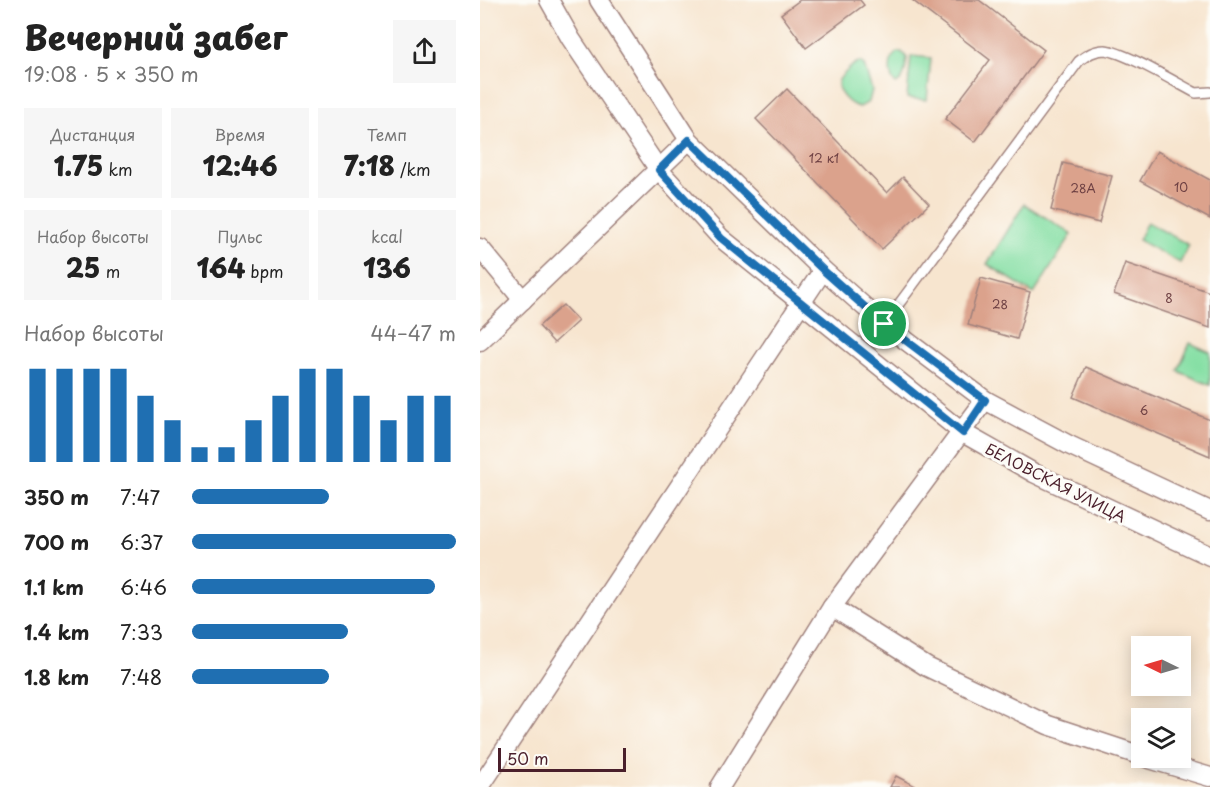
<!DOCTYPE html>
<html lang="ru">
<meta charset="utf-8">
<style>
body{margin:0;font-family:"Playpen Sans",sans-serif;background:#f6f6f6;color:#222;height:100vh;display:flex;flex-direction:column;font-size:22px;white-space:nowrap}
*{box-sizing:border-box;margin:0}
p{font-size:20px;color:#767676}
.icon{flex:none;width:33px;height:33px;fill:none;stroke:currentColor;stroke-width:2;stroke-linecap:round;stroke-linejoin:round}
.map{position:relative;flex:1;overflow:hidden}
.side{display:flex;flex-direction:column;background:#fff;width:480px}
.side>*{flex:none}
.needle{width:39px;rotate:275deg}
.buttons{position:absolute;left:651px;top:636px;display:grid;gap:12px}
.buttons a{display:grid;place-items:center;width:60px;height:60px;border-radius:0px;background:#fff;box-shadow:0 3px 15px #0003;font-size:30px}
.scale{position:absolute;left:18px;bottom:15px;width:128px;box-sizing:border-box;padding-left:6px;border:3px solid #4a1f2b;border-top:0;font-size:16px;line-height:21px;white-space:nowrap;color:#4a1f2b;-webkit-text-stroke:4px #fdfcf7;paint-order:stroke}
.pin{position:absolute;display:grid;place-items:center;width:51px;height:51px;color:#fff;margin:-26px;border:3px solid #fff;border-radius:50%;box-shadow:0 2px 6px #0007}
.round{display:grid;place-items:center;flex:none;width:63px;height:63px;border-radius:0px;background:#f6f6f6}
.summary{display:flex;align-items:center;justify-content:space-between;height:102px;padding:0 24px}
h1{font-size:33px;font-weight:800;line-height:45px}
.metrics{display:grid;grid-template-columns:repeat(3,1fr);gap:9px;height:102px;padding:6px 24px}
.metrics div{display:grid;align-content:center;border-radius:0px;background:#f6f6f6;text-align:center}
.metrics b{font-size:26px;font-weight:800}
.metrics small{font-size:16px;font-weight:400}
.metrics p{font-size:16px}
.chart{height:168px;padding:12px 24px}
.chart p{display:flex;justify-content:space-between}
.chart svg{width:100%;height:108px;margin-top:6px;stroke:#1f6fb2;stroke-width:6}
ul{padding:0 24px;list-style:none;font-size:20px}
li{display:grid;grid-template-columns:96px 72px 1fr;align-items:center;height:45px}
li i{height:15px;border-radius:8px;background:#1f6fb2}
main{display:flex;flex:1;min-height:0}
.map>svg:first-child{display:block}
.green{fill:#85dfa4;stroke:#687f68;stroke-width:1.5}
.building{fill:#dba28c}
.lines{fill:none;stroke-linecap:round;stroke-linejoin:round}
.service-casing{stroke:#a0827d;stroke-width:12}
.minor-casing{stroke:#a0827d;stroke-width:21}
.service{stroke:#fff;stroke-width:9}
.minor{stroke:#fff;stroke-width:18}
.route-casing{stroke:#fff;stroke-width:12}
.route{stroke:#1f6fb2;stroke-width:8}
.labels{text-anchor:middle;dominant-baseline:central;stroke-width:6;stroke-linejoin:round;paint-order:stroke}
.number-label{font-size:12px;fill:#6e4043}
.street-label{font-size:15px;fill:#4a1f2b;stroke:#fdfcf7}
</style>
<main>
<section class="side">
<div class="summary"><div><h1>Вечерний забег</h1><p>19:08 · 5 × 350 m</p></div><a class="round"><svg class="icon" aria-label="share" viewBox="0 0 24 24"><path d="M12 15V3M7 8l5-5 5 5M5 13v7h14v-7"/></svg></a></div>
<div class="metrics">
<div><p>Дистанция</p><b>1.75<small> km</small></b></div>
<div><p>Время</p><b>12:46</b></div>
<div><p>Темп</p><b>7:18<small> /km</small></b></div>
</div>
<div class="metrics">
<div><p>Набор высоты</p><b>25<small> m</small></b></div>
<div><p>Пульс</p><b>164<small> bpm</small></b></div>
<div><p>kcal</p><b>136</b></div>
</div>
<div class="chart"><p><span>Набор высоты</span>44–47 m</p>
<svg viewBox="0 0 160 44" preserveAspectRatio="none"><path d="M5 44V6M15 44V6M25 44V6M35 44V6M45 44V17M55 44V27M65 44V38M75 44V38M85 44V27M95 44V17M105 44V6M115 44V6M125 44V17M135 44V27M145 44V17M155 44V17"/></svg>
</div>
<ul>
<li><b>350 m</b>7:47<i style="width:52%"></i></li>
<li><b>700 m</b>6:37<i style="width:100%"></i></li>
<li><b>1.1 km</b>6:46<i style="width:92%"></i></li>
<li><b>1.4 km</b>7:33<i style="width:59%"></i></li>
<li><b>1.8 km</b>7:48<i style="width:52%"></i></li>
</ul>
</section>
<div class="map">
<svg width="730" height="787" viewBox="0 0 730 787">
<rect width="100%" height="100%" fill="#fdfcf7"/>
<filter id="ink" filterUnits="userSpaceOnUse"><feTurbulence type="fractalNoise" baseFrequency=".0167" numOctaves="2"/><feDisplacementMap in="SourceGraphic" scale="12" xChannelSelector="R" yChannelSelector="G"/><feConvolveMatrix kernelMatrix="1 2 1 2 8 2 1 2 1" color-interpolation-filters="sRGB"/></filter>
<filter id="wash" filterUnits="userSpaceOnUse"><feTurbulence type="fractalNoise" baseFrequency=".008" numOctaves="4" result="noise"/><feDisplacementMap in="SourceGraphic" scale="24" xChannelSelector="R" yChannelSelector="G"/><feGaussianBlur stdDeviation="1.35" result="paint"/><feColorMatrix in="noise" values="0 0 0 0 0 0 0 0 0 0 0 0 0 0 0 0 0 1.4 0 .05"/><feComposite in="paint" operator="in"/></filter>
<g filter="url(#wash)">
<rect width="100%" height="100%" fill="#f7e5cf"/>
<g class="green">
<path d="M417,52H422L427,58C425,68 426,79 416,84C408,77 408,60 417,52Z"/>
<path d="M431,56L451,58L447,100L427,98Z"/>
<path d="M380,62L384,65L392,90L389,102L380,107C370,106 354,91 359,80C361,76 365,73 369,69C373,65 374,63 380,62Z"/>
<path d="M544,204L592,234L554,294L507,264Z"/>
<path d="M667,222L709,245L700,263L658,240Z"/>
<path d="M710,343L730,352V385L698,371Z"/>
</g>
<g id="blocks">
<g class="building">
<path d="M320,0H380L384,5L326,48L301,14Z"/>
<path d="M432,0H499L564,50L495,142L465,119L510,60Z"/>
<path d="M307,89L407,193L423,177L449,204L402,249L276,119Z"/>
<path d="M677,151L730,180V219L660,181Z"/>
<path d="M583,163L632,176L619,223L571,210Z"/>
<path d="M645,263L730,292V328L634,294Z"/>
<path d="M501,278L550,292L537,339L488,325Z"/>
<path d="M83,305L98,321L74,343L59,326Z"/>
<path d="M606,367L730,420V456L593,397Z"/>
<path d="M416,776L437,787H410Z"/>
</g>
</g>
</g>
<g filter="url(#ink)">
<use href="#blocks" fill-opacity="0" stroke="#a0827d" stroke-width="1.5"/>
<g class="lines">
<g class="service-casing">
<path id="service" d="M404,324L599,61C607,55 614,50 625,50C645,52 695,82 716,93L730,92"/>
</g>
<g class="minor-casing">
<g id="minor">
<path d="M69,0L91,39L179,170L241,238L483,433L554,473L730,556"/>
<path d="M119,0L209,140L343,270L404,324L505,400L589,445L730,511"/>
<path d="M0,248L43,300"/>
<path d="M0,341L209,140"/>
<path d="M352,607L447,667L568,725L662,756"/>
<path d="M666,758L730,777"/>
<path d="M0,787L343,270"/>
<path d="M240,787L352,607L505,400"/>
</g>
</g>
<use href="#service" class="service"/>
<use href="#minor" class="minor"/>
</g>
</g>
<g class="lines" filter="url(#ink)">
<g class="route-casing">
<path id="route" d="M209,140L343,270L404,324L505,400L483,433L241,238L179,170Z"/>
</g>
<use href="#route" class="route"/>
</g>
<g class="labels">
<g class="number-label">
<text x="344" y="158">12 к1</text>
<text x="701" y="187">10</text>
<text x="603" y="188">28А</text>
<text x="689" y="298">8</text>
<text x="520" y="304">28</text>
<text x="664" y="410">6</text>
</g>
<g class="street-label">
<text transform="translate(576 482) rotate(27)">БЕЛОВСКАЯ УЛИЦА</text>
</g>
</g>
</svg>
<div class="buttons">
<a><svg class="needle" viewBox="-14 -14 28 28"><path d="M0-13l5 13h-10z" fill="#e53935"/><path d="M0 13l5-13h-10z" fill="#767676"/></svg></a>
<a><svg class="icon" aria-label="layers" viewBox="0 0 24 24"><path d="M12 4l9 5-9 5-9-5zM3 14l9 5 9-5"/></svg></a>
</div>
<div class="scale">50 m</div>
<div class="pin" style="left:404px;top:324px;background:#1e9e55"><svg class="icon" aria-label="arrive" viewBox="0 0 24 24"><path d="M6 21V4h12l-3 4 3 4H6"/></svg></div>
</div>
</main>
